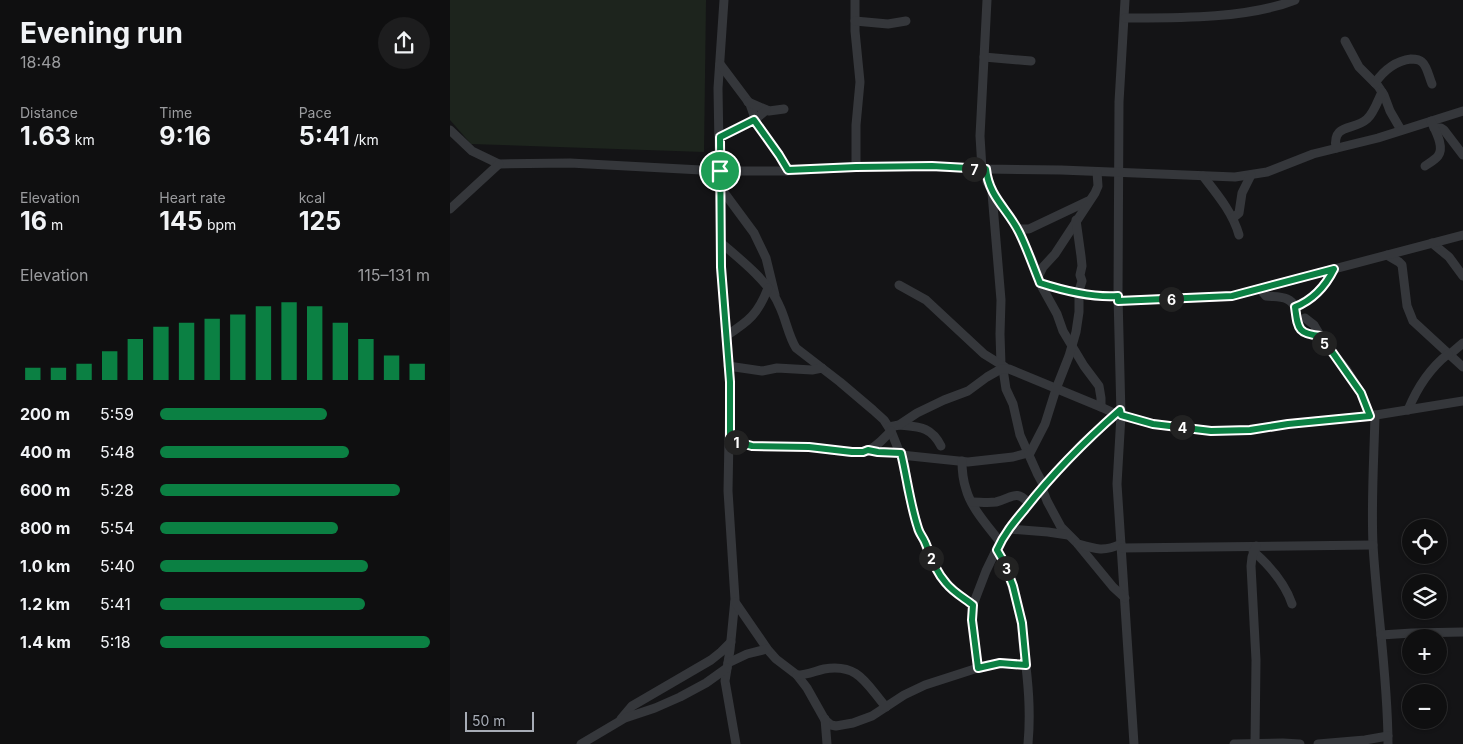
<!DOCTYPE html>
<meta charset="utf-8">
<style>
body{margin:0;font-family:Inter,sans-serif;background:#1d1d1e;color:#f1f3f6;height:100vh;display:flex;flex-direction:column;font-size:19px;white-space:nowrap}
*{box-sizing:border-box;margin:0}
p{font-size:16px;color:#9b9c9f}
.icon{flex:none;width:28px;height:28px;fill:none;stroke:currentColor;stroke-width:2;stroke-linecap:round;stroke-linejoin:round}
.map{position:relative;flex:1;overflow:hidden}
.sheet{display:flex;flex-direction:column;background:#0f0f10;width:450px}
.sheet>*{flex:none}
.buttons{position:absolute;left:952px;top:519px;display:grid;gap:10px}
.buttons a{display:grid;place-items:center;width:45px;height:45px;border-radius:50%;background:#0f0f10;box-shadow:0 1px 4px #0004,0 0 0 1px #2f2f30;font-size:25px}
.scale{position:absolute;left:15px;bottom:12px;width:69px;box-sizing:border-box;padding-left:5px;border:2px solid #a7acb6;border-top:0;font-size:14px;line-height:18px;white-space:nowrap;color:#a7acb6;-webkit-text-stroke:4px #0f0f11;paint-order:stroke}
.pin{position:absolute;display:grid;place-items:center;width:42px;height:42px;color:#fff;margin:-21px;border:2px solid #fff;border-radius:50%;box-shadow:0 1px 5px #0007}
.km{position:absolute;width:25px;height:25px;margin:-12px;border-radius:50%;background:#222;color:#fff;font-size:14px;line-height:25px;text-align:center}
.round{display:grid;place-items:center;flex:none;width:52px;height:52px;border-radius:26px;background:#1d1d1e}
.head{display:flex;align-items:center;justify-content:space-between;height:85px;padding:0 20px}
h1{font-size:28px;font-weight:700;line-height:38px}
.figures{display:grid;grid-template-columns:repeat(3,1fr);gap:8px;height:85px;padding:5px 20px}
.figures div{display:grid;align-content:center}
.figures b{font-size:25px;font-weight:700}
.figures small{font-size:14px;font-weight:400}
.figures p{font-size:14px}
.chart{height:140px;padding:10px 20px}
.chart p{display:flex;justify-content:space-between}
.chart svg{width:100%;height:90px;margin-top:5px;stroke:#0b8043;stroke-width:6}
ul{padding:0 20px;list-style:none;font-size:16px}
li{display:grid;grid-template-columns:80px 60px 1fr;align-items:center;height:38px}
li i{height:12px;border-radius:6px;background:#0b8043}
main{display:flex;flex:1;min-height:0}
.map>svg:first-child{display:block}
.green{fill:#1d241d}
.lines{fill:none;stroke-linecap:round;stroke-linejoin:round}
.minor{stroke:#35373b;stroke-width:9}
.route-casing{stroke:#fff;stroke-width:10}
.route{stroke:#0b8043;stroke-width:6}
</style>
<main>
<section class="sheet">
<div class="head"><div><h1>Evening run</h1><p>18:48</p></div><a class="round"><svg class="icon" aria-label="share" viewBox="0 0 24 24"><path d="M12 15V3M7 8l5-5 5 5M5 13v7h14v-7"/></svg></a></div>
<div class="figures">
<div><p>Distance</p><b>1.63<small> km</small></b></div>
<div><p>Time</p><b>9:16</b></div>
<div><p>Pace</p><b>5:41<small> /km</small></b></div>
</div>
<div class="figures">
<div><p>Elevation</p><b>16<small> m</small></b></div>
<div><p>Heart rate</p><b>145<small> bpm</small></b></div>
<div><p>kcal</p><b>125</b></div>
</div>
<div class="chart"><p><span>Elevation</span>115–131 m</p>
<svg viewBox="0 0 160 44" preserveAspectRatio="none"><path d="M5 44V38M15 44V38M25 44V36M35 44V30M45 44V24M55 44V18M65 44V16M75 44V14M85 44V12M95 44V8M105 44V6M115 44V8M125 44V16M135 44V24M145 44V32M155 44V36"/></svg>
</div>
<ul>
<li><b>200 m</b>5:59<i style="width:62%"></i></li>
<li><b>400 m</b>5:48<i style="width:70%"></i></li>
<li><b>600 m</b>5:28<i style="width:89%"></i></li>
<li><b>800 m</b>5:54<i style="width:66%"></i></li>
<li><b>1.0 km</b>5:40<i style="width:77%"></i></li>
<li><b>1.2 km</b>5:41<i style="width:76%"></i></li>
<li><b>1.4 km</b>5:18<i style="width:100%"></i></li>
</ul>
</section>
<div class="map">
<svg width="1013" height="744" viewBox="0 0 1013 744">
<rect width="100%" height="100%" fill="#141416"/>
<path class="green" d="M0,0H256L254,152L21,144L0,120Z"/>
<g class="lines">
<g class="minor">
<path d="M274,0L268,88L271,267L280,382L278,491L285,599L280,650L275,681L286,744"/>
<path d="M405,0V31L410,82L406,125V167"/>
<path d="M675,0L669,102L668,296L671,415L667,484L684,744"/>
<path d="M675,18C726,18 797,19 845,0"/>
<path d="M405,21L438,24L456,21"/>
<path d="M895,41L909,67L928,86L934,95L940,111L951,130"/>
<path d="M534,57L581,61"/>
<path d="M270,64L300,104L307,124L329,155L337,171"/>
<path d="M925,83C934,70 945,61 961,59C965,59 969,59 972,62C977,66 979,77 982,84"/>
<path d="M298,102L319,111L334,109"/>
<path d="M984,128H991L994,130L1013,155"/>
<path d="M0,130L22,151L49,164L120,163L270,171H337L406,167H482L536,169L611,170L785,177L817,172L863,154L928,138L1013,111"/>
<path d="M270,137C286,130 303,123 316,110"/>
<path d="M886,148C882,123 904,131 917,119C924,113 928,100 932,92"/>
<path d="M975,166C979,163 985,160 988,156C995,147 985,130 981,121"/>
<path d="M532,169L530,136L537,0"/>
<path d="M536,169L537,182L541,189L568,230L582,260L592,287L607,314L613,331L634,366L649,386L651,398V407"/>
<path d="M753,176C767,194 783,213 789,235"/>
<path d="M270,187L304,233L316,258L325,295"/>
<path d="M542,193L551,300L550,334L551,365"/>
<path d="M0,209L49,164"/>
<path d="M783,218L789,213L792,193L801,175"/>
<path d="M567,229H579L638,201"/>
<path d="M271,243C289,258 320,283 329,305C336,319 338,335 346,348L390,382L423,410L434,420L441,431L455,466L457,487L468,528L475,544L478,553L495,582L503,590L523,605"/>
<path d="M982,243L999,257L1013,276"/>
<path d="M937,255L949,262L952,265L957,306L963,321L1013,367"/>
<path d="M588,277L593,267L605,254L645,193L648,186L647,172"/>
<path d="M590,283C615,291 642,298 668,296"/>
<path d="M449,285L476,300L534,354L555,367"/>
<path d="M810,289L816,296C823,297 830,296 837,299C857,308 833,333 871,337"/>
<path d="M668,301L782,296L1013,235"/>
<path d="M845,307C863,300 876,285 884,269"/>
<path d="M855,318L864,325L876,345L896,369L911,393L920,416"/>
<path d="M276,336C299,321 308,314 318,288"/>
<path d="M999,355L1013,343"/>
<path d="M278,366L312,371L327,368L362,370L372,368"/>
<path d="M553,369L556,389L563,404L570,435L587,473L594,486"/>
<path d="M958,410C967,388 979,369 998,354"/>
<path d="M671,415L703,424L761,431L799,430L838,424L920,416L1013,401"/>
<path d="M925,415C924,458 921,502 923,545C927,612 938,678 938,744"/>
<path d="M449,425C469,427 481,426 491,446"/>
<path d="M439,427L449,425L467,413L494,400L518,391L537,377L551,369H559L651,407L666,414"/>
<path d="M279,440C305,450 333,445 360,447C375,448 400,455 414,452C425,449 434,438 441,431"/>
<path d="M418,450L428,452L451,453"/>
<path d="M451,455L518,462L563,457L578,453"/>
<path d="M579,455L595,424L606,389L619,356L626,332L629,312V291L632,281L630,275L632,266L631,256L626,220"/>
<path d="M512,461C512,471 513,480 516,489C521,508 538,526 550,542"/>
<path d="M592,488L597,501L611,527L626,542L663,587L675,598"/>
<path d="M522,502C530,502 538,503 546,502C563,498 565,489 579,503"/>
<path d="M558,529L598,532L618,535"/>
<path d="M628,544C645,549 654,552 671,544"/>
<path d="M672,548L923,545"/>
<path d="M547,550C559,573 566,596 571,622C573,631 572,640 574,649C578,682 581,710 578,744"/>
<path d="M803,551C820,566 835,583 842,604"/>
<path d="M285,602L318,650L326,659L347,675L357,688L375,720L381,725L386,726L403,723L422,716L454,695L475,685L537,665L550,663L576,665"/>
<path d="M931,635L962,633L1013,632"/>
<path d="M278,663L297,654L317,649"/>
<path d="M528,668L522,620L523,605L536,571L551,540L587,493L602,477L633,443L671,410"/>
<path d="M347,675C357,675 365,671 374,669C409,663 416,684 436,707"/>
<path d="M171,719L182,706L261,660L271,652L281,642"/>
<path d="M375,719L377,744"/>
<path d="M131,744L175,718L205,708L230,697L256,683L277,668"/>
<path d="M784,744L833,743L850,744"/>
<path d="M805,744L806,660L801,566L802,557L806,546"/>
<path d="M868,744L915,740L938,736"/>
</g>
</g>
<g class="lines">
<g class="route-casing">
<path id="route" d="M304,120L329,155L338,170L406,167L482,166L536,169C539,197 557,208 569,232C577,248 583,266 590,283C615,291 642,298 668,296V301L782,296L884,269C876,285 863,300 845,307C848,328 847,334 871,336L911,393L920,416L838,424L800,430L761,431L703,424L671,415L670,410C636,440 603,473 575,509C564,522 554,534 547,550L554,562L563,586L572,623L576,665L550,663L528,668L522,620L523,605C514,598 503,592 496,583C485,571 481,556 475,542C473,537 469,533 468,528C460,504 457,478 451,453L428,452L418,450L413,452H402L359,447L302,446L280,440V382L271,267L270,137Z"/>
</g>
<use href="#route" class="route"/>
</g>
</svg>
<div class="buttons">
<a><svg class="icon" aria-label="locate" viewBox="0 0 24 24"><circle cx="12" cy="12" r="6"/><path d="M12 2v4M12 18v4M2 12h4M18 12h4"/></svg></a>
<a><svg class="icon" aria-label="layers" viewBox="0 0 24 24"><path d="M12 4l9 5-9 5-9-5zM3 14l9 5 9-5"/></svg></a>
<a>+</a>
<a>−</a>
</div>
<div class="scale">50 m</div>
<div class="pin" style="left:270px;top:171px;background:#1e9e55"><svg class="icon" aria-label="arrive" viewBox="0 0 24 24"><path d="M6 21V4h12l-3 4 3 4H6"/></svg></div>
<b class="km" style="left:286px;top:442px">1</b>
<b class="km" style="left:481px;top:558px">2</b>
<b class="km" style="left:556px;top:568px">3</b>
<b class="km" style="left:732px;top:427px">4</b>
<b class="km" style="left:874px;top:343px">5</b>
<b class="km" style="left:721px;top:299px">6</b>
<b class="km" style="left:524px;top:169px">7</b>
</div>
</main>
